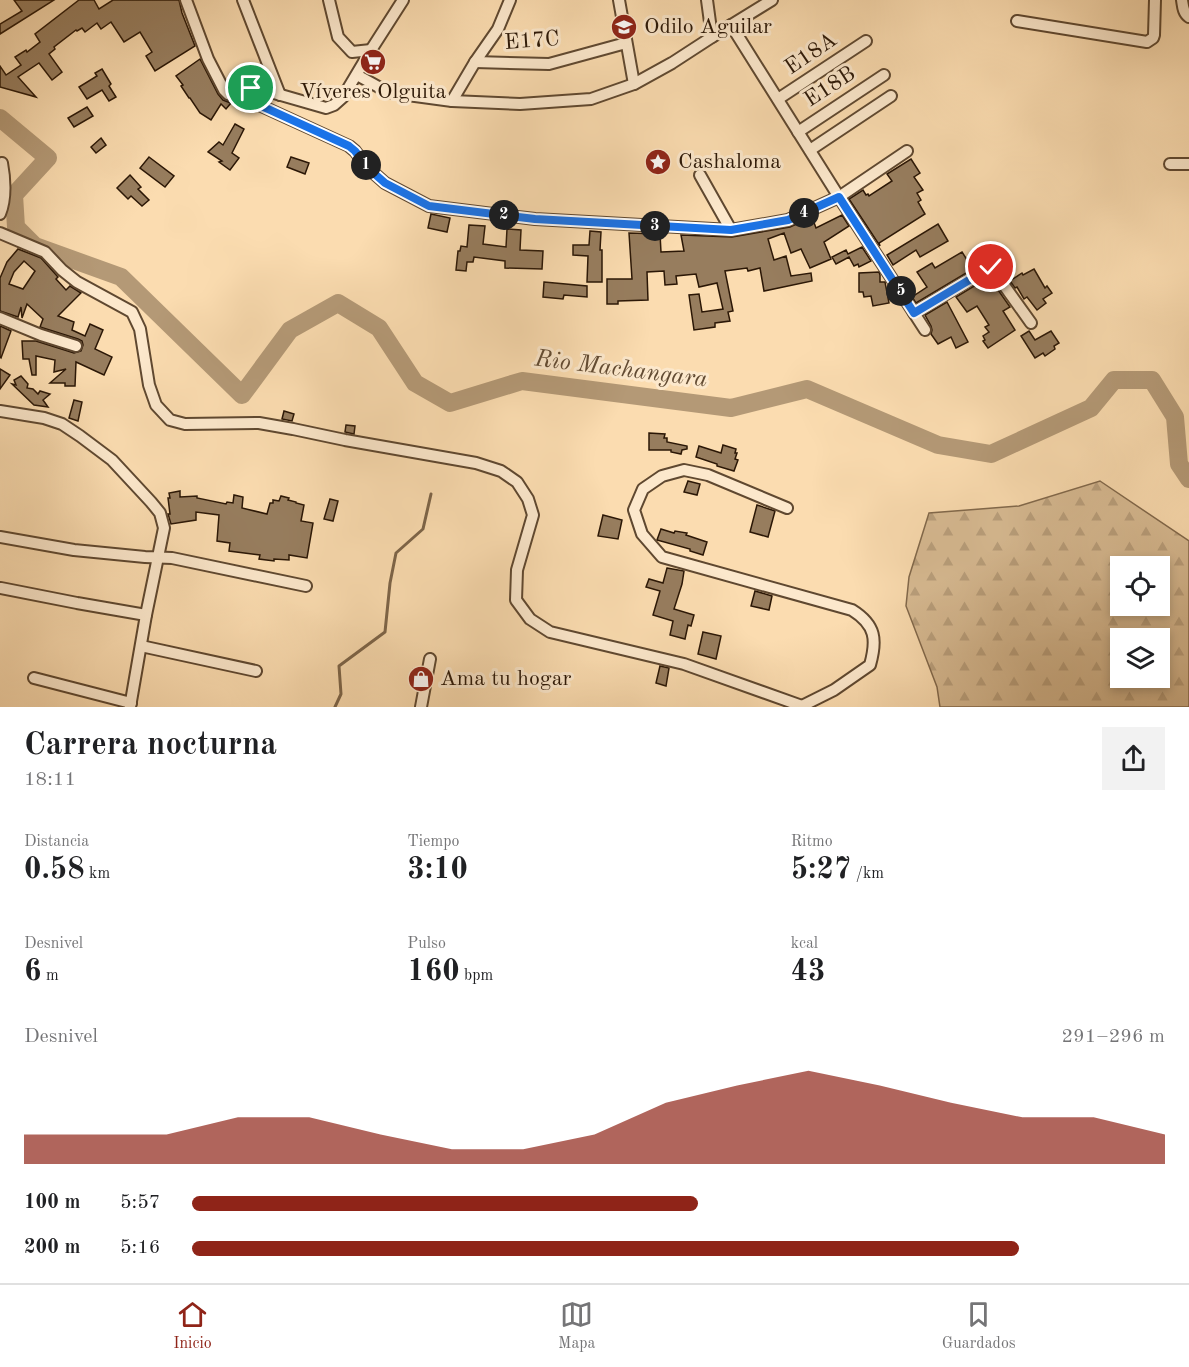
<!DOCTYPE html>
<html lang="es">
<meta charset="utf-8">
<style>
body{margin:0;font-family:"Old Standard TT",serif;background:#f2f2f2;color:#202124;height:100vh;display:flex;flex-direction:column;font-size:22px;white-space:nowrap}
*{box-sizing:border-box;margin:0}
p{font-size:20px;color:#757577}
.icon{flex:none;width:33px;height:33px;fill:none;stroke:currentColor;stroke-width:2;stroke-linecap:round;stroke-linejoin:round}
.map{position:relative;height:707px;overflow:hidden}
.panel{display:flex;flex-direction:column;background:#fff;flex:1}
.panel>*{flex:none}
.fabs{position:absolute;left:1110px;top:556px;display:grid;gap:12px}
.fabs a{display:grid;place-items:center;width:60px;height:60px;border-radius:0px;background:#fff;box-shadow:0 3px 9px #0003;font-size:30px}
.pin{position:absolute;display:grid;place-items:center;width:51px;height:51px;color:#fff;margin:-26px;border:3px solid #fff;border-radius:50%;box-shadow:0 2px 6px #0007}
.km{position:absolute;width:30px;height:30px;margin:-15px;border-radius:50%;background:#222;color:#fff;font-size:16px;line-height:30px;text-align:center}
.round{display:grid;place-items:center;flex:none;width:63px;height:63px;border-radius:0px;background:#f2f2f2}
.overview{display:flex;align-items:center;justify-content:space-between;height:102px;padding:0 24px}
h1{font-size:33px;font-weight:700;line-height:45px}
.metrics{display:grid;grid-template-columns:repeat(3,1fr);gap:9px;height:102px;padding:6px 24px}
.metrics div{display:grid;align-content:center}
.metrics b{font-size:30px;font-weight:700}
.metrics small{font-size:16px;font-weight:400}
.metrics p{font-size:16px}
.chart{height:168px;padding:12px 24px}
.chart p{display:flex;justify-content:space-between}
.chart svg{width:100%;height:108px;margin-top:6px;fill:#8f2418;opacity:.7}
ul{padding:0 24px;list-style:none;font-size:20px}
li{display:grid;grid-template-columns:96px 72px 1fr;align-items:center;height:45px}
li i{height:15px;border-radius:8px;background:#8f2418}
.menu{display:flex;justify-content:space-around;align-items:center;height:84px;border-top:2px solid #e0e0e0;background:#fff;font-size:16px;color:#757577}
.menu a{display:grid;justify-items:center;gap:3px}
.menu .current{color:#8f2418}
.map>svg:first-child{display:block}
.forest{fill:url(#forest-firs);stroke:#82694c;stroke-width:1.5;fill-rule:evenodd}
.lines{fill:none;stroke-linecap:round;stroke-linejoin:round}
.stream{stroke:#7d6549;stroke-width:3}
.river{stroke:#b49976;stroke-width:18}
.building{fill:#977d5e;stroke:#2b1706;stroke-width:1.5;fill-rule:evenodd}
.minor-casing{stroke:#5f4830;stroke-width:14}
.minor{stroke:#fce8cc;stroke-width:10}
.route-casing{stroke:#fff;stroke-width:12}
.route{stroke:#1a73e8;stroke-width:8}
.labels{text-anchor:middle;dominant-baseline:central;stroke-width:6;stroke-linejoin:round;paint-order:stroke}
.poi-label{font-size:22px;fill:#2b1706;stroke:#fce8cc;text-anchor:start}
.street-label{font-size:22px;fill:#2b1706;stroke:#fce8cc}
.water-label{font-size:24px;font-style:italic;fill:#624b33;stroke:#fce8cc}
</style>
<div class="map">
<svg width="1189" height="707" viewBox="0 0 1189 707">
<defs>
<pattern id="forest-firs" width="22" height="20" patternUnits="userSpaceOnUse" patternTransform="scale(1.5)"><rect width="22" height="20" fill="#d8bb93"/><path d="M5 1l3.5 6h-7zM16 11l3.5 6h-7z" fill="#baa07d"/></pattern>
</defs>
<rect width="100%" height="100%" fill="#fbdcb0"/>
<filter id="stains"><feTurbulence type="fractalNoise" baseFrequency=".00333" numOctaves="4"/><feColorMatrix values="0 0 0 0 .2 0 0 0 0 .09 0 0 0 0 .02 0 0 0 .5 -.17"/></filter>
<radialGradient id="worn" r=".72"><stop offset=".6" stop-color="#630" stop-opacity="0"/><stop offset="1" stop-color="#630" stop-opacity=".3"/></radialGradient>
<path class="forest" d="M1100,481L1189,541V707H940L937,687L906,606L909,577L929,513L1019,506ZM1120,567H1160V606H1120ZM1120,639H1160V678H1120Z"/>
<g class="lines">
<path class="stream" d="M335,707L341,694L339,666L385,632L390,583L396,553L423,529L431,494"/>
<path class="river" d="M0,118L48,158L14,195L16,227L35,246L121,277L242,395L290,330L338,303L379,328L415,383L450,403L522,381L731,408L807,389L938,445L991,454L1091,408L1114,380H1152L1175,417L1179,464L1189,479"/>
</g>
<g class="building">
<path d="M14,0H54L0,34V24L22,11Z"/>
<path d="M79,0H94L99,9L113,0H179L182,13L195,46L155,71L146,56L152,52L140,32L124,42L111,22L101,29L97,23L85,32L82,28L77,31L76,30L54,47L55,49L49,54L62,72L52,80L39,63L18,77L36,97L0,87V66L6,75L21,65L15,57L26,50L27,52L40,42L35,34Z"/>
<path d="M200,59L218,94L223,100L231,103L226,109L221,104L211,120L200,113L190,98H189L181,86L183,85L176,76Z"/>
<path d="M102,69L111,84L109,86L116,97L109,101L102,90L87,99L79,87L97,76L95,73Z"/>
<path d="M87,107L93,116L74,127L68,118Z"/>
<path d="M235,124L244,129L232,153L239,158L230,170L219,162L222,161L208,152L219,142L223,145Z"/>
<path d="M101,138L106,145L96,153L91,147Z"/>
<path d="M149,157L174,176L165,187L140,168Z"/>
<path d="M291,157L309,163L305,174L287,167Z"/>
<path d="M911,159L920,173L914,177L923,190L917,193L921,200L918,202L925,214L879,243L880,246L849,199L863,190L866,195L868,194L869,196L892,181L887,174Z"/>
<path d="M130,175L141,187L138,189L149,200L142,206L131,196L128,199L117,188Z"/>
<path d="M431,214L450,218L447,232L428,228Z"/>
<path d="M842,215L849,226L824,242L831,259L810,268L801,249L791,253L784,233L768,239L774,260L786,256L791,276L811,273L812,281L764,291L760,268L748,271L747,268L725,271L733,311L728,312L730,321L715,323V327L694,330L689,295L699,294L702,312L723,309L717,283L699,287L696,274L676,276L677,284L665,285L664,271L647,272L648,300L618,301V304H607V279H632L629,233L660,234L661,252L684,251L681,235L732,237L790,227L812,217L816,228Z"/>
<path d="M938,224L948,241L920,257L916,250L893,265L887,255Z"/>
<path d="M469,225L485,226L483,244L506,247L507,229L521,230L520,250L543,251L542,269L505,268V261L474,257L473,262H467L466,271L456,270L458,251H460L461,246L467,247Z"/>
<path d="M590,231L601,232L600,250H602V282H587L588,256L573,255V245H589Z"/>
<path d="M862,247L871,261L859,267L858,264L854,266L849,257L836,264L832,257L846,250L848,254Z"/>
<path d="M18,249L41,258L58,277L56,279L66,290L70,286L81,293L58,316L74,322L72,330L85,336L90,324L103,330L95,349L112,357L104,375L76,362L75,386H65V383H50L66,369L54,372L55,360L36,356V375H32L29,359H23L22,341H36L74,353L81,351L83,345L82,341L78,339L40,327L43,319L27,304L22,318L21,307L18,317L0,311V278L7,262ZM24,261L35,271L23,289L9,284L14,272Z"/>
<path d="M962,252L971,266L976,263L978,266L916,303L912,297L927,287L917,272L932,263L935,268Z"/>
<path d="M1034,269L1045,288L1047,286L1052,293L1043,299L1046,303L1037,310L1027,297L1024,299L1017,287L1015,288L1010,281L1022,273L1023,275Z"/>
<path d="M879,272L880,275V282H885L889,303L873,306L871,296L864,297L863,292H859V273Z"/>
<path d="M989,277L1010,307L1003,311L1015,330L988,348L983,341L985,340L983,336L989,332L985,327L989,325L977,306L967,312L956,297Z"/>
<path d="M544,282L587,286V297L564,295L563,299L543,297Z"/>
<path d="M947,302L968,342L956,348L951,337L938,344L931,334L932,330L931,326L925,315Z"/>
<path d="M0,326L11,331L1,358L0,357Z"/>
<path d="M1029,331L1035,340L1051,331L1059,343L1054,346L1055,349L1045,356L1043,353L1035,358L1021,336Z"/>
<path d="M0,369L10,375L0,389Z"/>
<path d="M21,376L28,384L27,388L33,389L38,394L40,391L50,394L43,400L48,407L34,405L12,384L16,385L14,380Z"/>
<path d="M74,400L82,402L78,421L69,418Z"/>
<path d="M284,411L294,414L292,421L282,419Z"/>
<path d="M346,425L355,426L354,434L345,432Z"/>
<path d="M649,433L665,434L664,438H667V442L687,446V449L682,450L681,454L671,452V450H649Z"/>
<path d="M723,445L736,449L735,453H737L735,459L738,460L734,471L717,466V464L696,457L699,446L721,453Z"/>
<path d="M688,481L700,484L697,495L684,492Z"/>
<path d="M180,491V497L197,496V498L226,504L227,502L233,503L234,495L243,497L242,508L267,514L270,503H273V500L279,501L281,496L289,498L288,500L296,502V503L304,505L301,521L313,523L307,558L289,555V560L274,559V561L259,559L260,555L229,551L230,543L217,541L219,515L196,512V520L171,524L168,514H170L168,498H170L169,493Z"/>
<path d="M330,499L338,501L333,521L324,519Z"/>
<path d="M757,505L775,511L768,537L750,532Z"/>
<path d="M603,515L622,520L618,539L598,536Z"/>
<path d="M661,529L674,533L675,531L687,533L686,535L707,542L703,555L690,551V549L657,540Z"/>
<path d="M667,568L684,571L682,584L674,609L694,615L691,626L688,625L685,639L670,635L673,621L653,615L660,591L646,587L649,579L663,583Z"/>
<path d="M755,591L772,596L769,610L751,606Z"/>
<path d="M703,632L721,636L716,659L698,654Z"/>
<path d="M660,666L669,668L666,686L656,683Z"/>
</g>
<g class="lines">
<g class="minor-casing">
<g id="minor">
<path d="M186,0L208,59L224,90L228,94L233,96L246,99L349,146L355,151L368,168L385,183L429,206L535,219L731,230L788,220L839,197L907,151"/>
<path d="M243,0L280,95"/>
<path d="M329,0L338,37L352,52L371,50"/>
<path d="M619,0L634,84"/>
<path d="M707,0L712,37"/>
<path d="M1182,0C1183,6 1183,13 1189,17"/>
<path d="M1017,21L1147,42L1153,38L1154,35L1155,0"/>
<path d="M731,25L839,197L925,330"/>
<path d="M475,62L549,64L626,43"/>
<path d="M357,75L384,90L393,93L452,101L520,104L591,99L634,84L672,63L712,37L772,0"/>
<path d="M246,99L248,90L253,87L326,108L334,105L343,97L371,50L403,0"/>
<path d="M778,99L866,41"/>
<path d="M452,101L475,62L498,29L510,0"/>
<path d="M798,132L884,75"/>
<path d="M810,150L891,96"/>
<path d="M1170,164H1189"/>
<path d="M700,175L731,230"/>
<path d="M0,214C6,199 5,179 2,163"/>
<path d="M0,233L45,252L62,270L77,282L132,312L140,329L149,385L156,405L170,420L185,424L259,423L293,429L345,440L476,463L501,471L517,482L528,499L533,515L517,570L516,600L530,619L550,632L684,664L802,706"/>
<path d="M914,313L991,267L1031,323"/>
<path d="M0,318L41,335L76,346"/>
<path d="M0,411L44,418L62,424L80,436L112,460L151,502L160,513L164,528L146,615L130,707"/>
<path d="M787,508L708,475L684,470L662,476L643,489L634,510L642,534L662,557L852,610C876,625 877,640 870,665L834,690L800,707"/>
<path d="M0,537L74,550L145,557L172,558L306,586"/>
<path d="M1,588L77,603L146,615"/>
<path d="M141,646L256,671"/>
<path d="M34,678L131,703"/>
<path d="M421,707L430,659"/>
</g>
</g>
<use href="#minor" class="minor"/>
</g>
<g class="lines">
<g class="route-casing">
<path id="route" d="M251,88L248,90L246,99L349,146L355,151L368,168L385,183L429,206L535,219L731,230L788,220L839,197L914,313L991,267"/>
</g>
<use href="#route" class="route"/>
</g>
<defs>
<g id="school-disc" transform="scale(1.35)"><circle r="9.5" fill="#8f2418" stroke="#fce8cc"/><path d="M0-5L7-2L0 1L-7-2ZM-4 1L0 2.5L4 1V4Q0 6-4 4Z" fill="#fff"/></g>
<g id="supermarket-disc" transform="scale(1.35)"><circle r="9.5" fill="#8f2418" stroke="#fce8cc"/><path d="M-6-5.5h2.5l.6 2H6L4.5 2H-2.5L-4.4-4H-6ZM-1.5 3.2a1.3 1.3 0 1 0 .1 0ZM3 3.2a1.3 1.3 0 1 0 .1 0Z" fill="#fff"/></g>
<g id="sight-disc" transform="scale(1.35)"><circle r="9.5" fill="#8f2418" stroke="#fce8cc"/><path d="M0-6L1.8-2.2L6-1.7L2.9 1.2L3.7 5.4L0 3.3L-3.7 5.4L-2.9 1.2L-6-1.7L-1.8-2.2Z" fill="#fff"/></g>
<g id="shop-disc" transform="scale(1.35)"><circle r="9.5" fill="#8f2418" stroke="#fce8cc"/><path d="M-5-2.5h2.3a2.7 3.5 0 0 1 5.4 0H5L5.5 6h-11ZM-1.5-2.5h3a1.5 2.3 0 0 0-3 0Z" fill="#fff"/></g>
</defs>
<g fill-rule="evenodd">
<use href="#school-disc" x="624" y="27"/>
<use href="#supermarket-disc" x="373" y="62"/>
<use href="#sight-disc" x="658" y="162"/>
<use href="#shop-disc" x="421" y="679"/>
</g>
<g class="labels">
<g class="poi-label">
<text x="644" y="27">Odilo Aguilar</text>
<text x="373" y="92" text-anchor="middle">Víveres Olguita</text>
<text x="678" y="162">Cashaloma</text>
<text x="440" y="679">Ama tu hogar</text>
</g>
<g class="street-label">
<text transform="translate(532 41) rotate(-4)">E17C</text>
<text transform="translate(811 54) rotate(-34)">E18A</text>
<text transform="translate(830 87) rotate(-33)">E18B</text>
</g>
<g class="water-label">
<text transform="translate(621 370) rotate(7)">Rio Machangara</text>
</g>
</g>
<rect width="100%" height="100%" filter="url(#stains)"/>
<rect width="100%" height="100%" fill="url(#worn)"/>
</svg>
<div class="fabs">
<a><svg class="icon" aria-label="locate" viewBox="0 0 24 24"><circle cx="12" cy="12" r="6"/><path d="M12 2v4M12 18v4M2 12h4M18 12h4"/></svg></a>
<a><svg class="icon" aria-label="layers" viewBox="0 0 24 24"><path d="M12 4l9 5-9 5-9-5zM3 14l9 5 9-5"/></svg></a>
</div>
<div class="pin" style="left:251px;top:88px;background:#1e9e55"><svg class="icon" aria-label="arrive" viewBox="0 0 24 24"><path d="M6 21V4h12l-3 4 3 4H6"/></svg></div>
<div class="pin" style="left:991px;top:267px;background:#d93025"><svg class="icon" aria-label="check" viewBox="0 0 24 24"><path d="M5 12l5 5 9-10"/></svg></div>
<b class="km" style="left:366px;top:165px">1</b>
<b class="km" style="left:504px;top:215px">2</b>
<b class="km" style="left:655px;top:226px">3</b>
<b class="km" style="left:804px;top:213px">4</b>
<b class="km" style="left:901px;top:291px">5</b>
</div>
<section class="panel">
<div class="overview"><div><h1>Carrera nocturna</h1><p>18:11</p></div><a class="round"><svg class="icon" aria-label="share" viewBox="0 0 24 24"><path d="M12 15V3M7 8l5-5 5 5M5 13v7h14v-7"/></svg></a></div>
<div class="metrics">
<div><p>Distancia</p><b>0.58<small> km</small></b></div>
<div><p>Tiempo</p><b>3:10</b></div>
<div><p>Ritmo</p><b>5:27<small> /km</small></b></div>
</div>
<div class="metrics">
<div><p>Desnivel</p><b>6<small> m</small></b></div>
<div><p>Pulso</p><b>160<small> bpm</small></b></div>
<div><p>kcal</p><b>43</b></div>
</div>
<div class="chart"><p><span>Desnivel</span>291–296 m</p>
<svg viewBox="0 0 160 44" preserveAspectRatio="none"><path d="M0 44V32L10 32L20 32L30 25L40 25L50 32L60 38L70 38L80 32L90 19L100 12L110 6L120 12L130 19L140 25L150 25L160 32V44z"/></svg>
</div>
<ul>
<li><b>100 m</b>5:57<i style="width:52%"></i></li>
<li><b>200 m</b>5:16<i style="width:85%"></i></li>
</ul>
</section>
<nav class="menu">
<a class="current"><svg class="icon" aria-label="home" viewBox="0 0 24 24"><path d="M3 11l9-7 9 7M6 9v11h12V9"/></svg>Inicio</a>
<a><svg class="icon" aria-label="map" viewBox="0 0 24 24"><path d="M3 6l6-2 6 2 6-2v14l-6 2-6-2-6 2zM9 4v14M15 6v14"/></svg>Mapa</a>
<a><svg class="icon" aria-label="saved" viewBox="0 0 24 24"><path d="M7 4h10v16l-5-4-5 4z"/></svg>Guardados</a>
</nav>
